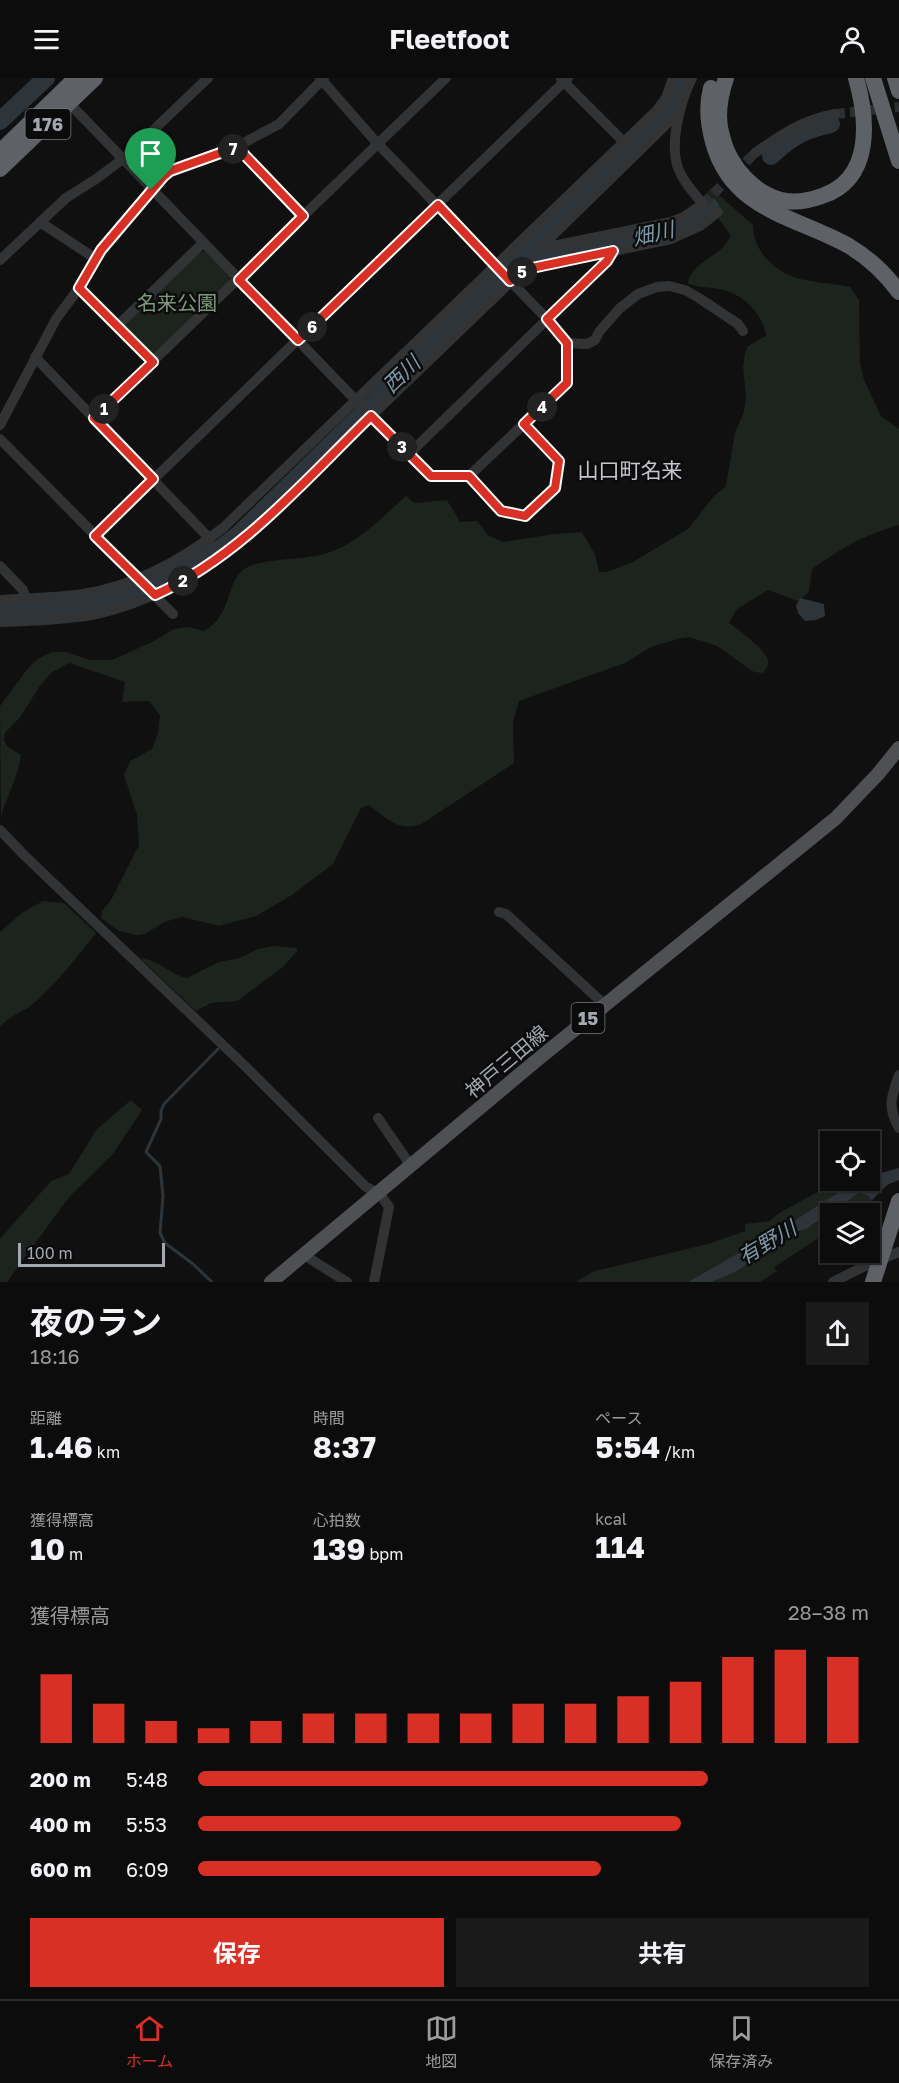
<!DOCTYPE html>
<html lang="ja">
<meta charset="utf-8">
<style>
body{margin:0;font-family:"Golos Text","Noto Sans JP",sans-serif;background:#1a1a1b;color:#f1f3f6;height:100vh;display:flex;flex-direction:column;font-size:22px;white-space:nowrap}
*{box-sizing:border-box;margin:0}
p{font-size:20px;color:#9a9b9d}
.icon{flex:none;width:33px;height:33px;fill:none;stroke:currentColor;stroke-width:2;stroke-linecap:round;stroke-linejoin:round}
.map{position:relative;height:1204px;overflow:hidden}
.side{display:flex;flex-direction:column;background:#0c0c0d;flex:1}
.side>*{flex:none}
.fabs{position:absolute;left:820px;top:1053px;display:grid;gap:12px}
.fabs a{display:grid;place-items:center;width:60px;height:60px;border-radius:0px;background:#0c0c0d;box-shadow:0 2px 4px #0004,0 0 0 2px #2c2c2e;font-size:30px}
.scale{position:absolute;left:18px;bottom:15px;width:147px;box-sizing:border-box;padding-left:6px;border:3px solid #a3a8b0;border-top:0;font-size:16px;line-height:21px;white-space:nowrap;color:#a3a8b0;-webkit-text-stroke:4px #0b0b0c;paint-order:stroke}
.pin{position:absolute;display:grid;place-items:center;width:51px;height:51px;color:#fff;margin:-62px -26px;border-radius:50% 50% 50% 0;rotate:-45deg;box-shadow:0 0 6px #0007}
.pin .icon{rotate:45deg}
.km{position:absolute;width:30px;height:30px;margin:-15px;border-radius:50%;background:#222;color:#fff;font-size:16px;line-height:30px;text-align:center}
.round{display:grid;place-items:center;flex:none;width:63px;height:63px;border-radius:0px;background:#1a1a1b}
.head{display:flex;align-items:center;justify-content:space-between;height:102px;padding:0 30px}
h1{font-size:33px;font-weight:700;line-height:45px}
.stats{display:grid;grid-template-columns:repeat(3,1fr);gap:9px;height:102px;padding:6px 30px}
.stats div{display:grid;align-content:center}
.stats b{font-size:30px;font-weight:700}
.stats small{font-size:16px;font-weight:400}
.stats p{font-size:16px}
.chart{height:168px;padding:12px 30px}
.chart p{display:flex;justify-content:space-between}
.chart svg{width:100%;height:108px;margin-top:6px;stroke:#d93025;stroke-width:6}
.primary-button{display:flex;gap:12px;margin-top:auto;padding:12px 30px}
.primary-button a{flex:1;height:69px;border-radius:0px;background:#d93025;color:#fff;font-size:24px;font-weight:700;line-height:69px;text-align:center}
.primary-button a+a{background:#1a1a1b;color:#f1f3f6}
ul{padding:0 30px;list-style:none;font-size:20px}
li{display:grid;grid-template-columns:96px 72px 1fr;align-items:center;height:45px}
li i{height:15px;border-radius:8px;background:#d93025}
header{display:flex;justify-content:space-between;align-items:center;height:78px;padding:0 30px;background:#0c0c0d;font-size:27px;font-weight:700}
.tabs{display:flex;justify-content:space-around;align-items:center;height:84px;border-top:2px solid #2c2c2e;background:#0c0c0d;font-size:16px;color:#9a9b9d}
.tabs a{display:grid;justify-items:center;gap:3px}
.tabs .active{color:#d93025}
.map>svg:first-child{display:block}
.green{fill:#1d231d}
.water{fill:#2d353a}
.lines{fill:none;stroke-linecap:round;stroke-linejoin:round}
.stream{stroke:#2d353a;stroke-width:3}
.river{stroke:#2d353a;stroke-width:18}
.minor-tunnel{stroke:#2d2e31;stroke-width:10;stroke-dasharray:10 5;stroke-linecap:butt}
.minor{stroke:#313335;stroke-width:10}
.major{stroke:#4e5054;stroke-width:14}
.highway{stroke:#5e6166;stroke-width:16}
.highway-bridge{stroke:#5e6166;stroke-width:16}
.route-casing{stroke:#fff;stroke-width:12}
.route{stroke:#d93025;stroke-width:8}
.labels{text-anchor:middle;dominant-baseline:central;stroke-width:5;stroke-linejoin:round;paint-order:stroke}
.shield{fill:#0b0b0c;stroke:#75797f;stroke-width:1.5}
.shield-label{font-size:18px;font-weight:bold;fill:#a3a8b0}
.park-label{font-size:20px;fill:#7e997c;stroke:#0b0b0c}
.street-label{font-size:20px;fill:#a3a8b0;stroke:#0b0b0c}
.water-label{font-size:21px;font-style:italic;fill:#7d99a7;stroke:#0b0b0c}
.neighbourhood-label{font-size:21px;fill:#c3c7cd;stroke:#0b0b0c}
</style>
<header><svg class="icon" aria-label="menu" viewBox="0 0 24 24"><path d="M4 6h16M4 12h16M4 18h16"/></svg>Fleetfoot<svg class="icon" aria-label="person" viewBox="0 0 24 24"><circle cx="12" cy="8" r="4"/><path d="M4 21q1-7 8-7t8 7"/></svg></header>
<div class="map">
<svg width="899" height="1204" viewBox="0 0 899 1204">
<rect width="100%" height="100%" fill="#101011"/>
<g class="green">
<path d="M711,110L753,147C753,159 757,168 764,178C788,207 817,202 850,209L859,222L860,286L864,302L881,338L899,351V447C861,458 844,469 812,491L809,514L798,523L768,512L737,531L729,545C740,553 764,570 768,582C769,587 766,591 763,595L754,594L717,568L689,559L681,560L651,569L625,585L519,623L513,645L514,685L423,745C402,756 385,740 369,727L361,730L333,786L292,817L256,838L219,848L182,839L164,844L145,856L136,857L119,853L101,840L102,833L111,822L139,767L137,737L124,697L130,683L152,671L158,655L160,637L149,623L122,624L125,604L69,585L52,594L39,609L21,638L5,655L4,662L7,668L21,677C18,698 8,717 1,738L0,628L28,590L39,580L52,574H66L90,582H112L154,563L174,551L189,549L204,553C232,538 226,505 243,492C258,480 304,482 324,476C357,467 382,439 406,418L414,425L447,422L460,444L477,443L489,458L503,464L555,456L582,454L595,476L599,494H607L631,485L688,451L714,418L726,408L735,354L744,334L746,318L743,290L745,274L748,268L766,258C763,237 747,220 727,213C715,209 701,210 688,206C689,189 711,181 722,170C725,167 728,162 731,158L703,119Z"/>
<path d="M206,173L230,198V204L154,277L148,276L124,251V244L197,175Z"/>
<path d="M43,823L64,825L96,855C78,878 53,910 30,928C20,936 9,938 0,949V854L22,835Z"/>
<path d="M274,868L297,870V873L283,889L237,923L211,925L196,933L140,880C161,883 169,896 187,900L219,884L240,880L258,871Z"/>
<path d="M131,1022L142,1032L113,1076L69,1119L7,1204H0V1161L51,1103L69,1096L97,1051Z"/>
<path d="M825,1110L832,1111L836,1116L788,1150L688,1204H575L595,1193L708,1166L745,1153V1146L770,1143L779,1135Z"/>
<path d="M860,1115L867,1117L872,1122V1126L857,1135L831,1136V1152L774,1189L777,1193L760,1204H712C745,1189 774,1168 805,1151C824,1141 840,1124 860,1115Z"/>
</g>
<g class="water">
<path d="M800,520L824,526L825,538L816,542L805,543L798,535L796,528Z"/>
<path d="M899,1090V1102L887,1107L872,1122L867,1117L859,1115L806,1151L794,1155L735,1194L712,1204H688L783,1150L853,1105L870,1102V1098Z"/>
</g>
<g class="lines">
<path class="stream" d="M212,1204L193,1186L165,1165L160,1155L163,1118L160,1088L146,1074L161,1041V1033L164,1026L218,971"/>
<g class="river">
<path d="M0,43L46,0"/>
<path d="M771,78C792,58 804,52 831,46"/>
<path d="M520,183L589,171L670,152L684,148L710,129"/>
<path d="M0,534L72,530L133,515L162,504L177,496L221,470L239,456L653,51C670,33 676,23 683,0"/>
</g>
<g class="minor-tunnel">
<path d="M835,36L899,29"/>
<path d="M703,126L755,75"/>
</g>
<g class="minor">
<path d="M561,1L624,64"/>
<path d="M69,25L371,338L431,398H469L567,305V265L547,241L377,65L320,0"/>
<path d="M236,69L303,138"/>
<path d="M755,75C781,57 804,41 835,36"/>
<path d="M40,144L96,181"/>
<path d="M543,170L671,144L684,139L703,126C693,114 682,102 677,87C670,62 681,22 692,0"/>
<path d="M543,170L542,168L679,34"/>
<path d="M0,182L66,120L96,101L123,81L208,0"/>
<path d="M79,210L153,284"/>
<path d="M117,248L203,165"/>
<path d="M567,265L587,266L595,262L599,254L619,231L638,216L657,209L669,208L685,212L699,220L738,246L743,253"/>
<path d="M35,279L210,461"/>
<path d="M94,340L446,0"/>
<path d="M0,347L56,241L79,210L101,172L156,106L170,93L236,69L279,46L324,0"/>
<path d="M0,361L173,536"/>
<path d="M409,376L607,183L613,171"/>
<path d="M469,398L501,433L525,438L555,410L559,383L524,346"/>
<path d="M95,458L568,0"/>
<path d="M0,488L23,512L25,520"/>
<path d="M0,522C28,520 55,520 83,516C135,508 182,482 223,450L657,32L666,20L673,0"/>
<path d="M0,544C31,543 62,542 92,537C147,526 193,499 237,467L518,197L532,190L671,161L700,148L718,134"/>
<path d="M0,752L25,778L246,989L366,1109L379,1115L389,1129L374,1204"/>
<path d="M499,834L506,836L605,927"/>
<path d="M899,997C891,1019 887,1029 899,1050"/>
<path d="M378,1040L411,1088"/>
<path d="M304,1177L347,1204"/>
<path d="M833,1204L869,1186L899,1174"/>
</g>
<path class="major" d="M271,1204L537,982L836,740L878,696L899,670"/>
<g class="highway">
<path d="M726,0C720,18 716,39 722,58C729,88 755,118 786,123C799,125 811,122 822,118C873,101 868,42 856,0"/>
<path d="M873,0L899,83"/>
<path d="M895,0L899,13"/>
<path d="M711,10C706,29 708,46 713,64C732,133 795,138 849,168C869,180 885,195 899,214"/>
<path d="M0,74L76,0"/>
<path d="M0,91L95,0"/>
</g>
<path class="highway-bridge" d="M873,1204L899,1123"/>
</g>
<g class="lines">
<g class="route-casing">
<path id="route" d="M237,69L303,138L239,202L298,262L438,127L510,203L524,192L532,190L613,173L607,183L547,241L567,265V305L524,346L559,383L555,410L525,438L501,433L469,398H431L371,338C304,403 241,478 155,517L95,458L153,401L94,340L153,284L79,210L101,172L163,99L170,93Z"/>
</g>
<use href="#route" class="route"/>
</g>
<g class="labels">
<g class="shield">
<rect x="25.5" y="31" width="45" height="30" rx="4.5"/>
<rect x="571.5" y="925" width="33" height="30" rx="4.5"/>
</g>
<g class="shield-label">
<text x="48" y="46">176</text>
<text x="588" y="940">15</text>
</g>
<g class="park-label">
<text x="177" y="224">名来公園</text>
</g>
<g class="street-label">
<text transform="translate(506 983) rotate(-40)">神戸三田線</text>
</g>
<g class="water-label">
<text transform="translate(653 155) rotate(-13)">畑川</text>
<text transform="translate(401 296) rotate(-44)">西川</text>
<text transform="translate(767 1164) rotate(-31)">有野川</text>
</g>
<g class="neighbourhood-label">
<text x="630" y="392">山口町名来</text>
</g>
</g>
</svg>
<div class="fabs">
<a><svg class="icon" aria-label="locate" viewBox="0 0 24 24"><circle cx="12" cy="12" r="6"/><path d="M12 2v4M12 18v4M2 12h4M18 12h4"/></svg></a>
<a><svg class="icon" aria-label="layers" viewBox="0 0 24 24"><path d="M12 4l9 5-9 5-9-5zM3 14l9 5 9-5"/></svg></a>
</div>
<div class="scale">100 m</div>
<div class="pin" style="left:151px;top:112px;background:#1e9e55"><svg class="icon" aria-label="arrive" viewBox="0 0 24 24"><path d="M6 21V4h12l-3 4 3 4H6"/></svg></div>
<b class="km" style="left:104px;top:331px">1</b>
<b class="km" style="left:183px;top:503px">2</b>
<b class="km" style="left:402px;top:369px">3</b>
<b class="km" style="left:542px;top:329px">4</b>
<b class="km" style="left:522px;top:194px">5</b>
<b class="km" style="left:312px;top:249px">6</b>
<b class="km" style="left:233px;top:71px">7</b>
</div>
<section class="side">
<div class="head"><div><h1>夜のラン</h1><p>18:16</p></div><a class="round"><svg class="icon" aria-label="share" viewBox="0 0 24 24"><path d="M12 15V3M7 8l5-5 5 5M5 13v7h14v-7"/></svg></a></div>
<div class="stats">
<div><p>距離</p><b>1.46<small> km</small></b></div>
<div><p>時間</p><b>8:37</b></div>
<div><p>ペース</p><b>5:54<small> /km</small></b></div>
</div>
<div class="stats">
<div><p>獲得標高</p><b>10<small> m</small></b></div>
<div><p>心拍数</p><b>139<small> bpm</small></b></div>
<div><p>kcal</p><b>114</b></div>
</div>
<div class="chart"><p><span>獲得標高</span>28–38 m</p>
<svg viewBox="0 0 160 44" preserveAspectRatio="none"><path d="M5 44V16M15 44V28M25 44V35M35 44V38M45 44V35M55 44V32M65 44V32M75 44V32M85 44V32M95 44V28M105 44V28M115 44V25M125 44V19M135 44V9M145 44V6M155 44V9"/></svg>
</div>
<ul>
<li><b>200 m</b>5:48<i style="width:76%"></i></li>
<li><b>400 m</b>5:53<i style="width:72%"></i></li>
<li><b>600 m</b>6:09<i style="width:60%"></i></li>
</ul>
<div class="primary-button"><a>保存</a><a>共有</a></div>
</section>
<nav class="tabs">
<a class="active"><svg class="icon" aria-label="home" viewBox="0 0 24 24"><path d="M3 11l9-7 9 7M6 9v11h12V9"/></svg>ホーム</a>
<a><svg class="icon" aria-label="map" viewBox="0 0 24 24"><path d="M3 6l6-2 6 2 6-2v14l-6 2-6-2-6 2zM9 4v14M15 6v14"/></svg>地図</a>
<a><svg class="icon" aria-label="saved" viewBox="0 0 24 24"><path d="M7 4h10v16l-5-4-5 4z"/></svg>保存済み</a>
</nav>
